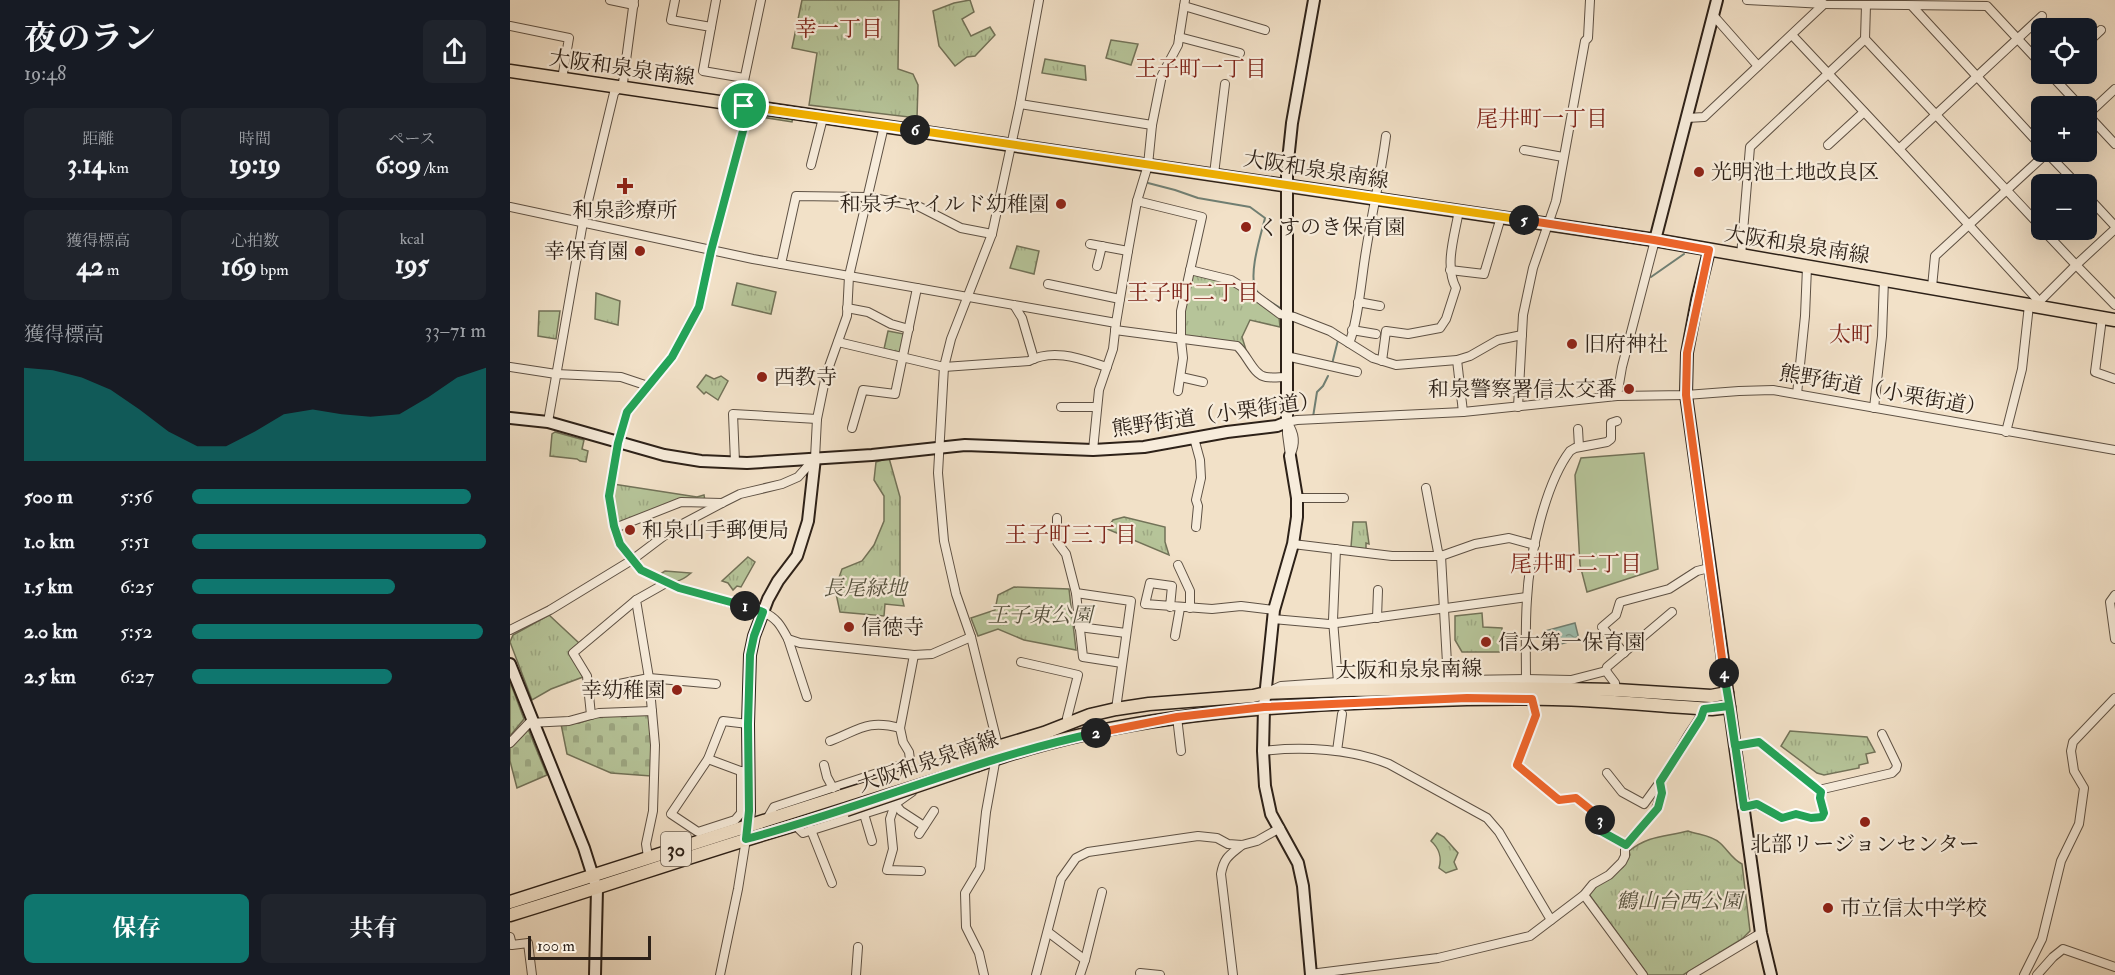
<!DOCTYPE html>
<html lang="ja">
<meta charset="utf-8">
<style>
body{margin:0;font-family:"IM FELL Double Pica","Noto Serif JP",serif;background:#20242c;color:#f1f3f6;height:100vh;display:flex;flex-direction:column;font-size:22px;white-space:nowrap}
*{box-sizing:border-box;margin:0}
p{font-size:20px;color:#9ea1a6}
.icon{flex:none;width:33px;height:33px;fill:none;stroke:currentColor;stroke-width:2;stroke-linecap:round;stroke-linejoin:round}
.map{position:relative;flex:1;overflow:hidden}
.sheet{display:flex;flex-direction:column;background:#171b24;width:510px}
.sheet>*{flex:none}
.tools{position:absolute;left:1521px;top:18px;display:grid;gap:12px}
.tools a{display:grid;place-items:center;width:66px;height:66px;border-radius:9px;background:#171b24;box-shadow:0 6px 24px #0002;font-size:30px}
.scale{position:absolute;left:18px;bottom:15px;width:123px;box-sizing:border-box;padding-left:6px;border:3px solid #2d2118;border-top:0;font-size:16px;line-height:21px;white-space:nowrap;color:#2d2118;-webkit-text-stroke:4px #f7ecdb;paint-order:stroke}
.pin{position:absolute;display:grid;place-items:center;width:51px;height:51px;color:#fff;margin:-26px;border:3px solid #fff;border-radius:50%;box-shadow:0 2px 6px #0007}
.km{position:absolute;width:30px;height:30px;margin:-15px;border-radius:50%;background:#222;color:#fff;font-size:16px;line-height:30px;text-align:center}
.round{display:grid;place-items:center;flex:none;width:63px;height:63px;border-radius:9px;background:#20242c}
.overview{display:flex;align-items:center;justify-content:space-between;height:102px;padding:0 24px}
h1{font-size:33px;font-weight:700;line-height:45px}
.metrics{display:grid;grid-template-columns:repeat(3,1fr);gap:9px;height:102px;padding:6px 24px}
.metrics div{display:grid;align-content:center;border-radius:9px;background:#20242c;text-align:center}
.metrics b{font-size:26px;font-weight:700}
.metrics small{font-size:16px;font-weight:400}
.metrics p{font-size:16px}
.chart{height:168px;padding:12px 24px}
.chart p{display:flex;justify-content:space-between}
.chart svg{width:100%;height:108px;margin-top:6px;fill:#0f766e;opacity:.7}
.primary-button{display:flex;gap:12px;margin-top:auto;padding:12px 24px}
.primary-button a{flex:1;height:69px;border-radius:9px;background:#0f766e;color:#fff;font-size:24px;font-weight:700;line-height:69px;text-align:center}
.primary-button a+a{background:#20242c;color:#f1f3f6}
ul{padding:0 24px;list-style:none;font-size:20px}
li{display:grid;grid-template-columns:96px 72px 1fr;align-items:center;height:45px}
li i{height:15px;border-radius:8px;background:#0f766e}
main{display:flex;flex:1;min-height:0}
.map>svg:first-child{display:block}
.grass{fill:#b6c499;stroke:#727258;stroke-width:1.5}
.cemetery{fill:url(#cemetery-stones);stroke:#727258;stroke-width:1.5}
.park{fill:url(#park-tufts);stroke:#727258;stroke-width:1.5}
.water{fill:url(#water-ripples);stroke:#707f73;stroke-width:1.5}
.lines{fill:none;stroke-linecap:round;stroke-linejoin:round}
.stream{stroke:#707f73;stroke-width:2}
.street-casing{stroke:#5e5144;stroke-width:10}
.secondary-casing{stroke:#2d2118;stroke-width:14}
.primary-casing{stroke:#2d2118;stroke-width:15}
.street{stroke:#f7ecdb;stroke-width:8}
.secondary{stroke:#f7ecdb;stroke-width:10}
.primary{stroke:#f2e1c8;stroke-width:12}
.primary-bridge-casing{stroke:#2d2118;stroke-width:15;stroke-linecap:butt}
.primary-bridge{stroke:#f2e1c8;stroke-width:12}
.split-1-casing{stroke:#fff;stroke-width:12}
.split-2-casing{stroke:#fff;stroke-width:12}
.split-3-casing{stroke:#fff;stroke-width:12}
.split-4-casing{stroke:#fff;stroke-width:12}
.split-5-casing{stroke:#fff;stroke-width:12}
.split-6-casing{stroke:#fff;stroke-width:12}
.split-7-casing{stroke:#fff;stroke-width:12}
.split-1{stroke:#22a559;stroke-width:8}
.split-2{stroke:#22a559;stroke-width:8}
.split-3{stroke:#f0652b;stroke-width:8}
.split-4{stroke:#22a559;stroke-width:8}
.split-5{stroke:#f0652b;stroke-width:8}
.split-6{stroke:#f5b400;stroke-width:8}
.split-7{stroke:#f5b400;stroke-width:8}
.poi-dot{fill:#8f2418;stroke:#f7ecdb;stroke-width:2}
.labels{text-anchor:middle;dominant-baseline:central;stroke-width:4.5;stroke-linejoin:round;paint-order:stroke}
.shield{fill:#f7ecdb;stroke:#6a5e52;stroke-width:1.5}
.shield-label{font-size:20px;font-weight:bold;fill:#2d2118}
.street-label{font-size:21px;fill:#2d2118;stroke:#f7ecdb}
.poi-label{font-size:21px;fill:#2d2118;stroke:#f7ecdb;text-anchor:start}
.park-label{font-size:21px;font-style:italic;fill:#56523f;stroke:#f7ecdb}
.neighbourhood-label{font-size:22px;fill:#7a1f14;stroke:#f7ecdb}
</style>
<main>
<section class="sheet">
<div class="overview"><div><h1>夜のラン</h1><p>19:48</p></div><a class="round"><svg class="icon" aria-label="share" viewBox="0 0 24 24"><path d="M12 15V3M7 8l5-5 5 5M5 13v7h14v-7"/></svg></a></div>
<div class="metrics">
<div><p>距離</p><b>3.14<small> km</small></b></div>
<div><p>時間</p><b>19:19</b></div>
<div><p>ペース</p><b>6:09<small> /km</small></b></div>
</div>
<div class="metrics">
<div><p>獲得標高</p><b>42<small> m</small></b></div>
<div><p>心拍数</p><b>169<small> bpm</small></b></div>
<div><p>kcal</p><b>195</b></div>
</div>
<div class="chart"><p><span>獲得標高</span>33–71 m</p>
<svg viewBox="0 0 160 44" preserveAspectRatio="none"><path d="M0 44V6L10 7L20 10L30 15L40 23L50 32L60 38L70 38L80 32L90 25L100 23L110 25L120 26L130 25L140 18L150 10L160 6V44z"/></svg>
</div>
<ul>
<li><b>500 m</b>5:56<i style="width:95%"></i></li>
<li><b>1.0 km</b>5:51<i style="width:100%"></i></li>
<li><b>1.5 km</b>6:25<i style="width:69%"></i></li>
<li><b>2.0 km</b>5:52<i style="width:99%"></i></li>
<li><b>2.5 km</b>6:27<i style="width:68%"></i></li>
</ul>
<div class="primary-button"><a>保存</a><a>共有</a></div>
</section>
<div class="map">
<svg width="1605" height="975" viewBox="0 0 1605 975">
<defs>
<pattern id="cemetery-stones" width="16" height="16" patternUnits="userSpaceOnUse" patternTransform="scale(1.5)"><rect width="16" height="16" fill="#b6c499"/><path d="M2 7V4a2 2 0 0 1 4 0v3zM10 15v-3a2 2 0 0 1 4 0v3z" fill="#9da883"/></pattern>
<pattern id="park-tufts" width="24" height="20" patternUnits="userSpaceOnUse" patternTransform="scale(1.5)"><rect width="24" height="20" fill="#b6c499"/><path d="M3 7l-1-3M5 7V3M7 7l1-3M15 17l-1-3M17 17v-4M19 17l1-3" fill="none" stroke="#9da883"/></pattern>
<pattern id="water-ripples" width="26" height="14" patternUnits="userSpaceOnUse" patternTransform="scale(1.5)"><rect width="26" height="14" fill="#9cbeaf"/><path d="M2 4q2-2 4 0t4 0M15 11q2-2 4 0t4 0" fill="none" stroke="#809a8d"/></pattern>
</defs>
<rect width="100%" height="100%" fill="#f2e1c8"/>
<filter id="stains"><feTurbulence type="fractalNoise" baseFrequency=".00333" numOctaves="4"/><feColorMatrix values="0 0 0 0 .2 0 0 0 0 .09 0 0 0 0 .02 0 0 0 .5 -.17"/></filter>
<radialGradient id="worn" r=".72"><stop offset=".6" stop-color="#630" stop-opacity="0"/><stop offset="1" stop-color="#630" stop-opacity=".3"/></radialGradient>
<g class="grass">
<path d="M1134,453L1148,569L1077,592L1070,565L1065,475L1071,458Z"/>
<path d="M155,571L181,573C167,585 164,582 147,576Z"/>
</g>
<g class="cemetery">
<path d="M136,714L139,717L142,750L141,776L101,773L57,754L51,724L69,723L90,716Z"/>
<path d="M18,729L37,775L7,788L0,761V748Z"/>
</g>
<g class="park">
<path d="M292,0H389L388,69L403,74L408,85L407,118L299,105L307,53L282,48Z"/>
<path d="M460,0L464,12L452,19L461,36L480,27L485,35L465,56L457,57L445,66L429,46L423,11L444,3Z"/>
<path d="M601,40L628,44L621,65L596,58Z"/>
<path d="M535,59L575,66L576,80L532,73Z"/>
<path d="M240,108L283,115L282,122L239,115Z"/>
<path d="M507,246L529,251L524,274L500,268Z"/>
<path d="M685,272L720,283L769,317L770,327L740,320L732,337L736,350L675,337C672,315 677,296 682,275Z"/>
<path d="M227,283L266,292L261,314L222,305Z"/>
<path d="M86,293L110,301L108,325L85,319Z"/>
<path d="M29,311H50L46,339L28,336Z"/>
<path d="M378,331L394,334L390,352L374,349Z"/>
<path d="M196,375L204,379L211,376L218,381L208,400L196,392L194,394L187,387Z"/>
<path d="M45,432L74,440L72,449L78,451L76,462L70,461L67,459L40,456L42,434Z"/>
<path d="M379,458L390,497V589L394,606L375,604L374,616L330,612L325,589L332,569L352,561L364,545L374,521V496L364,480L366,462Z"/>
<path d="M103,484L187,497L194,495L195,501L171,500L104,526L101,495Z"/>
<path d="M614,517L655,527V542L659,555L597,529L603,520Z"/>
<path d="M843,522H856L859,544L856,543V549L841,547Z"/>
<path d="M238,557L245,562L231,587L227,586L223,590L218,583L212,581Z"/>
<path d="M504,587L559,589L566,650L514,640L488,629L468,636L461,618L485,610L488,595Z"/>
<path d="M972,613L973,627L992,628L993,652H952L945,640V616Z"/>
<path d="M39,615L69,643L59,652L73,677L41,689L22,700L0,642L3,635Z"/>
<path d="M0,682L14,719L0,736Z"/>
<path d="M1280,731L1357,737L1365,752L1356,754L1358,763L1349,765V768L1314,775L1307,773L1271,746Z"/>
<path d="M1178,831C1189,835 1201,835 1210,843C1218,850 1222,859 1232,864L1240,931L1232,939L1173,975H1138L1078,893L1113,867L1120,855L1119,851C1139,835 1154,837 1178,831Z"/>
<path d="M927,833L934,837L948,853L944,862L947,869L936,873L929,868C932,858 929,848 921,841Z"/>
</g>
<path class="water" d="M1065,623L1069,639L1040,647L1035,631Z"/>
<g class="lines">
<g class="stream">
<path d="M638,183L665,190L688,198L740,207L755,218C751,235 738,274 746,290C750,297 763,303 770,308"/>
<path d="M1141,277L1174,254"/>
<path d="M822,364L828,340"/>
<path d="M803,417L807,392L813,386L818,376"/>
</g>
<g class="street-casing">
<g id="street">
<path d="M100,0L124,5"/>
<path d="M165,0L161,20L201,27L193,71L234,78"/>
<path d="M251,0L230,100L238,112L201,251L189,307L162,357L117,412L108,443L99,497L105,528L110,544L131,570L169,588L253,612C267,618 271,626 278,639L290,643L404,655L422,654L461,637"/>
<path d="M1237,0L1314,4L1477,6L1532,65"/>
<path d="M1356,5L1355,39L1532,228"/>
<path d="M674,6L755,30"/>
<path d="M1402,6L1532,147"/>
<path d="M1203,15L1248,66"/>
<path d="M0,26L59,38L52,79"/>
<path d="M201,27L206,0"/>
<path d="M1282,35L1389,149"/>
<path d="M669,37L730,53"/>
<path d="M1576,44L1591,30"/>
<path d="M1540,74L1570,106"/>
<path d="M510,104L642,125"/>
<path d="M1576,113L1605,144"/>
<path d="M1576,116L1605,89"/>
<path d="M1177,118L1194,117L1314,4"/>
<path d="M1318,145L1354,112"/>
<path d="M1014,150L1053,157"/>
<path d="M1536,152L1567,184"/>
<path d="M301,165L313,118"/>
<path d="M704,174L715,84"/>
<path d="M1576,195L1605,226"/>
<path d="M627,201L692,217L671,311V340L673,358L668,391"/>
<path d="M0,207L243,259L606,323"/>
<path d="M1605,229L1566,265L1605,305"/>
<path d="M580,244L618,251"/>
<path d="M1231,256L1240,147L1355,39"/>
<path d="M271,264L286,196L357,197L408,206L451,228L482,234"/>
<path d="M587,266L592,246"/>
<path d="M680,270L721,280L739,291L770,314L784,317L820,331L863,358L886,365L947,360L960,356L988,340L1012,335"/>
<path d="M940,270L974,274L991,217"/>
<path d="M538,284L610,299"/>
<path d="M1422,287L1425,256L1538,152"/>
<path d="M848,302L870,306"/>
<path d="M504,305L512,318L524,359"/>
<path d="M1526,305V298L1389,149L1532,16"/>
<path d="M1526,305L1566,265L1533,230"/>
<path d="M337,308L358,312L381,324L399,329"/>
<path d="M1592,318L1585,372L1605,379"/>
<path d="M605,330L727,346C737,354 743,375 756,377C762,378 770,377 776,377"/>
<path d="M842,330L866,334"/>
<path d="M328,342L434,367L519,361C544,348 571,359 597,367"/>
<path d="M839,343C848,324 852,273 856,251C862,212 871,175 876,136"/>
<path d="M776,356L847,372"/>
<path d="M947,360L953,412"/>
<path d="M872,361L876,331L898,334L930,328L936,319L946,288C934,265 945,235 949,210"/>
<path d="M0,367L46,374L111,377L138,386"/>
<path d="M671,377L693,382"/>
<path d="M1287,394L1295,316L1297,267"/>
<path d="M1107,396L1112,367L1145,240"/>
<path d="M551,407H586"/>
<path d="M1008,407L1013,315L1023,268L1046,201L1075,41L1078,38L1080,0"/>
<path d="M1364,408L1372,336L1374,279"/>
<path d="M38,422L73,222L104,93L113,83L124,0"/>
<path d="M777,422L787,420L953,412L1107,396L1176,395L1229,391L1263,390L1605,450"/>
<path d="M777,422C785,434 786,443 780,456"/>
<path d="M777,422V434L780,456"/>
<path d="M342,428L353,390L385,394L407,288"/>
<path d="M1068,429L1069,447"/>
<path d="M1496,432L1512,369L1519,305"/>
<path d="M684,438L690,460L691,478L686,500L688,506L686,527"/>
<path d="M583,450L589,390L603,349L606,323L618,251L627,201L638,165L642,125L652,75L668,45L675,0"/>
<path d="M225,462L223,414L307,419"/>
<path d="M916,488L928,552L931,556L938,681"/>
<path d="M787,498H834"/>
<path d="M547,518V542L556,554L566,593L621,601L606,709"/>
<path d="M105,528L171,502L212,503"/>
<path d="M783,544L882,556H931L965,544L999,538L1025,545"/>
<path d="M826,549L823,620L828,682"/>
<path d="M668,565L680,591V608"/>
<path d="M566,593L573,657L612,663"/>
<path d="M1605,595L1600,602L1605,639"/>
<path d="M660,607L662,586L640,583L635,604L702,609L731,606L764,610"/>
<path d="M867,618L868,590"/>
<path d="M763,619L819,624L1017,597"/>
<path d="M569,627L616,633"/>
<path d="M0,630L40,610L122,560L163,529L212,503L230,494L272,484L288,477L305,458L307,419L316,375L337,316L339,276L374,126"/>
<path d="M665,636L670,608"/>
<path d="M278,639L297,697"/>
<path d="M1114,653L1092,627L1106,615L1110,602L1159,589L1187,571L1199,568"/>
<path d="M511,662L568,675L557,718L558,724"/>
<path d="M1096,671L1097,667L1162,612"/>
<path d="M1016,682C1016,654 1015,626 1017,599C1019,557 1035,484 1060,451L1065,448L1097,442L1101,439V423L1107,421"/>
<path d="M79,690L139,678L206,684"/>
<path d="M760,691L771,686L828,682L1016,679L1061,680L1096,671L1105,683L1106,690"/>
<path d="M1022,698L1026,715L1007,765L1049,800L1066,799L1091,817L1089,830L1115,845"/>
<path d="M81,715L89,713L142,711"/>
<path d="M667,717L671,751"/>
<path d="M320,741C349,730 357,719 390,728"/>
<path d="M0,743L19,723L59,721L81,715L77,676L63,653L126,600"/>
<path d="M1225,746L1249,742L1311,792"/>
<path d="M753,751C792,746 842,749 879,764L977,818L989,832L1041,920"/>
<path d="M827,751L832,714"/>
<path d="M198,759L233,772"/>
<path d="M314,765L317,777L323,788"/>
<path d="M231,771V813L225,820L188,832L161,814L198,759L213,721L238,724"/>
<path d="M1097,773L1112,792L1134,804L1150,782"/>
<path d="M385,804L380,819L383,849L377,870L411,871"/>
<path d="M385,804L391,811L414,826"/>
<path d="M1234,807L1247,805L1272,818L1286,814L1301,818L1312,817L1314,813L1310,795L1313,789L1382,773L1386,769L1387,765L1372,734"/>
<path d="M354,814L362,841"/>
<path d="M257,819L264,807L401,762"/>
<path d="M284,824L293,833L385,804L402,792L403,782L399,752L393,742L390,728L404,655"/>
<path d="M301,830L322,883"/>
<path d="M409,834L424,811"/>
<path d="M138,857L136,844L143,811L145,745L139,678L126,600L156,583"/>
<path d="M1074,895L1133,975"/>
<path d="M538,932L575,960"/>
<path d="M0,937L2,945L18,943L22,975"/>
<path d="M630,973L650,975"/>
<path d="M800,974L928,958L1020,936L1074,895L1083,884L1099,875L1112,862L1115,856V845C1133,822 1154,813 1150,782C1160,767 1168,752 1177,737C1183,727 1190,719 1194,709"/>
<path d="M210,975L228,889L236,839"/>
<path d="M346,975L348,947"/>
<path d="M474,975L469,953L456,927L455,893L470,868L476,812L488,746L461,637L446,594L434,541L428,473L434,367L441,339L482,234L510,104L529,0"/>
<path d="M526,975L551,879L566,858L578,852L688,836L707,838L718,844L732,845L747,841L770,828"/>
<path d="M570,975L575,960L592,892"/>
<path d="M723,975L711,874C714,857 720,855 732,845"/>
<path d="M1181,975L1251,933"/>
<path d="M1514,975L1532,939L1551,861L1569,824L1574,788L1564,771L1561,751L1563,742L1605,698"/>
<path d="M1527,975L1543,957L1553,949L1605,967"/>
</g>
</g>
<g class="secondary-casing">
<g id="secondary">
<path d="M1145,240L1207,0"/>
<path d="M1199,251L1187,300L1177,353L1176,395L1251,933L1261,975"/>
<path d="M0,418L38,422L154,455L191,461L237,463L362,455L455,445L583,450L634,447L717,432L767,426L777,422V170L782,123L804,0"/>
<path d="M780,456L787,498V517L783,544L764,610L754,707L753,751L755,786L761,814L788,863L793,886L801,975"/>
<path d="M0,664L74,848L87,889L85,975"/>
<path d="M236,834L239,811L238,724L240,655L244,636L258,599L268,581L287,556L298,521L305,458"/>
</g>
</g>
<g class="primary-casing">
<g id="primary">
<path d="M0,71L1145,240L1605,320"/>
<path d="M464,754L534,733L580,715L606,709L639,704L743,696L756,693L835,690L994,688L1106,690L1201,696L1217,693"/>
<path d="M468,765C595,719 732,707 866,702C925,700 984,697 1043,699C1096,700 1149,706 1202,709L1219,707"/>
<path d="M0,902L332,796"/>
<path d="M0,915C112,881 223,841 336,810"/>
</g>
</g>
<use href="#street" class="street"/>
<use href="#secondary" class="secondary"/>
<use href="#primary" class="primary"/>
<g class="primary-bridge-casing">
<g id="primary-bridge">
<path d="M332,796L464,754"/>
<path d="M336,810L468,765"/>
</g>
</g>
<use href="#primary-bridge" class="primary-bridge"/>
</g>
<g class="lines">
<g class="split-1-casing">
<path id="split-1" d="M234,106L238,112L201,251L189,307L162,357L117,412L108,443L99,496L104,526L110,544L131,570L169,588L235,606"/>
</g>
<g class="split-2-casing">
<path id="split-2" d="M235,606L253,612L244,636L240,655L238,724L239,811L236,839C354,808 466,758 586,733"/>
</g>
<g class="split-3-casing">
<path id="split-3" d="M586,733L667,717L754,707L957,698L1022,699L1026,715L1007,765L1049,800L1066,798L1091,818L1090,820"/>
</g>
<g class="split-4-casing">
<path id="split-4" d="M1090,820L1089,830L1116,845L1148,808L1152,793L1150,782L1191,718L1194,709L1219,706L1225,746L1249,742L1311,792L1310,798L1314,813L1312,817L1301,818L1286,814L1272,818L1247,804L1234,807L1221,716C1219,702 1216,687 1214,673"/>
</g>
<g class="split-5-casing">
<path id="split-5" d="M1014,220L1144,240L1199,250L1177,353L1176,395L1214,673"/>
</g>
<g class="split-6-casing">
<path id="split-6" d="M405,130L1014,220"/>
</g>
<g class="split-7-casing">
<path id="split-7" d="M234,106L405,130"/>
</g>
<use href="#split-1" class="split-1"/>
<use href="#split-2" class="split-2"/>
<use href="#split-3" class="split-3"/>
<use href="#split-4" class="split-4"/>
<use href="#split-5" class="split-5"/>
<use href="#split-6" class="split-6"/>
<use href="#split-7" class="split-7"/>
</g>
<g class="poi-dot">
<circle cx="1189" cy="172" r="6"/>
<path d="M112 177h6v6h6v6h-6v6h-6v-6h-6v-6h6z"/>
<circle cx="551" cy="204" r="6"/>
<circle cx="736" cy="227" r="6"/>
<circle cx="130" cy="251" r="6"/>
<circle cx="1062" cy="344" r="6"/>
<circle cx="252" cy="377" r="6"/>
<circle cx="1119" cy="389" r="6"/>
<circle cx="120" cy="530" r="6"/>
<circle cx="339" cy="627" r="6"/>
<circle cx="976" cy="642" r="6"/>
<circle cx="167" cy="690" r="6"/>
<circle cx="1355" cy="822" r="6"/>
<circle cx="1318" cy="908" r="6"/>
</g>
<g class="labels">
<rect class="shield" x="151" y="832" width="30" height="34" rx="4.5"/>
<g class="shield-label">
<text x="166" y="849">30</text>
</g>
<g class="street-label">
<text transform="translate(112 68) rotate(8)">大阪和泉泉南線</text>
<text transform="translate(806 170) rotate(9)">大阪和泉泉南線</text>
<text transform="translate(1287 245) rotate(9)">大阪和泉泉南線</text>
<text transform="translate(1373 391) rotate(10)">熊野街道（小栗街道）</text>
<text transform="translate(706 415) rotate(-8)">熊野街道（小栗街道）</text>
<text transform="translate(899 670) rotate(-1)">大阪和泉泉南線</text>
<text transform="translate(418 762) rotate(-19)">大阪和泉泉南線</text>
</g>
<g class="poi-label">
<text x="1201" y="172">光明池土地改良区</text>
<text x="539" y="204" text-anchor="end">和泉チャイルド幼稚園</text>
<text x="115" y="210" text-anchor="middle">和泉診療所</text>
<text x="748" y="227">くすのき保育園</text>
<text x="118" y="251" text-anchor="end">幸保育園</text>
<text x="1074" y="344">旧府神社</text>
<text x="264" y="377">西教寺</text>
<text x="1107" y="389" text-anchor="end">和泉警察署信太交番</text>
<text x="132" y="530">和泉山手郵便局</text>
<text x="351" y="627">信徳寺</text>
<text x="988" y="642">信太第一保育園</text>
<text x="155" y="690" text-anchor="end">幸幼稚園</text>
<text x="1355" y="844" text-anchor="middle">北部リージョンセンター</text>
<text x="1330" y="908">市立信太中学校</text>
</g>
<g class="park-label">
<text x="355" y="588">長尾緑地</text>
<text x="530" y="615">王子東公園</text>
<text x="1169" y="901">鶴山台西公園</text>
</g>
<g class="neighbourhood-label">
<text x="329" y="29">幸一丁目</text>
<text x="691" y="69">王子町一丁目</text>
<text x="1032" y="119">尾井町一丁目</text>
<text x="683" y="293">王子町二丁目</text>
<text x="1341" y="335">太町</text>
<text x="561" y="535">王子町三丁目</text>
<text x="1066" y="564">尾井町二丁目</text>
</g>
</g>
<rect width="100%" height="100%" filter="url(#stains)"/>
<rect width="100%" height="100%" fill="url(#worn)"/>
</svg>
<div class="tools">
<a><svg class="icon" aria-label="locate" viewBox="0 0 24 24"><circle cx="12" cy="12" r="6"/><path d="M12 2v4M12 18v4M2 12h4M18 12h4"/></svg></a>
<a>+</a>
<a>−</a>
</div>
<div class="scale">100 m</div>
<div class="pin" style="left:234px;top:106px;background:#1e9e55"><svg class="icon" aria-label="arrive" viewBox="0 0 24 24"><path d="M6 21V4h12l-3 4 3 4H6"/></svg></div>
<b class="km" style="left:235px;top:606px">1</b>
<b class="km" style="left:586px;top:733px">2</b>
<b class="km" style="left:1090px;top:820px">3</b>
<b class="km" style="left:1214px;top:673px">4</b>
<b class="km" style="left:1014px;top:220px">5</b>
<b class="km" style="left:405px;top:130px">6</b>
</div>
</main>
